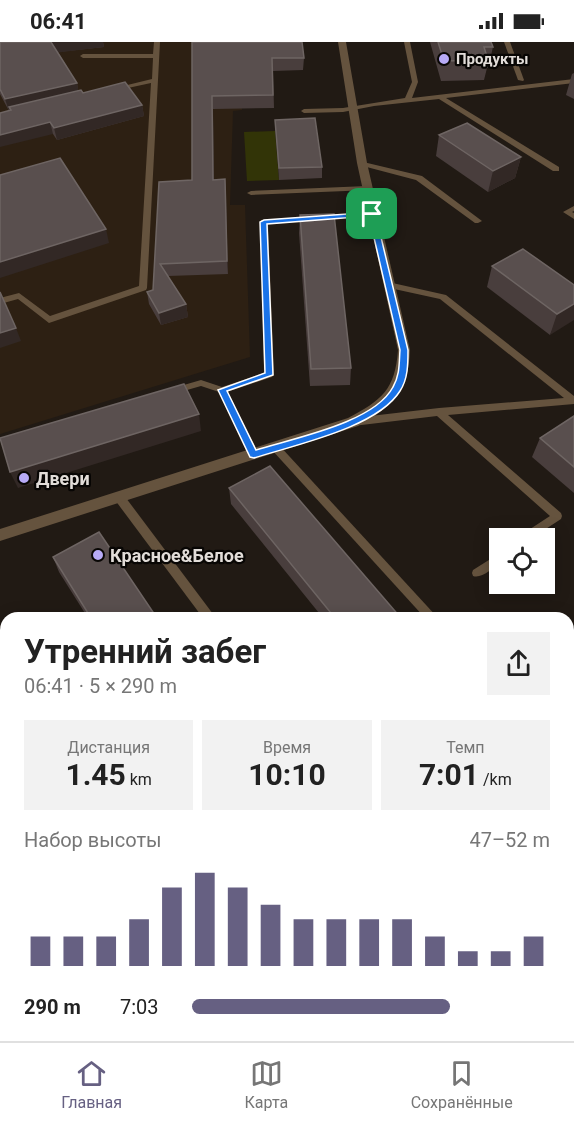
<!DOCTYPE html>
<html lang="ru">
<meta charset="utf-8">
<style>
body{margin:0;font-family:Roboto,sans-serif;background:#f2f2f2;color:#222;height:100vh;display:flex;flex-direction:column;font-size:22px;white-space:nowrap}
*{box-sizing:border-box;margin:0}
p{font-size:20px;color:#767676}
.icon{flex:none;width:33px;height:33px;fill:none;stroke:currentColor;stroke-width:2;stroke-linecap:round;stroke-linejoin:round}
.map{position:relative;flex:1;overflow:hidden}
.side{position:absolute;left:0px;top:570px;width:574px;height:429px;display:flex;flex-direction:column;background:#fff;border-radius:18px 18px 0 0;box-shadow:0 3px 15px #0003}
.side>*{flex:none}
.fabs{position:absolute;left:489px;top:486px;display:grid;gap:12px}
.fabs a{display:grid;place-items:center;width:66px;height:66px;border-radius:0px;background:#fff;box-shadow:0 3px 15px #0003;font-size:30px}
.pin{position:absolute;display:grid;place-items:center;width:51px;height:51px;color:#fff;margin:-26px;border-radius:12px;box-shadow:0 3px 9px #0006}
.round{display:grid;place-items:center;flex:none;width:63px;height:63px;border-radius:0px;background:#f2f2f2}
.summary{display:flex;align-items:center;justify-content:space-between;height:102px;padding:0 24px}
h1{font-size:33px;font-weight:700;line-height:45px}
.stats{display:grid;grid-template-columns:repeat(3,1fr);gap:9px;height:102px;padding:6px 24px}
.stats div{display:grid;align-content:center;border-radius:0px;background:#f2f2f2;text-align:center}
.stats b{font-size:30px;font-weight:700}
.stats small{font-size:16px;font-weight:400}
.stats p{font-size:16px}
.chart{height:168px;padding:12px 24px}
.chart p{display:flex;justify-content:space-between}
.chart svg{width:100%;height:108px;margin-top:6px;stroke:#666082;stroke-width:6}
ul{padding:0 24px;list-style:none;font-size:20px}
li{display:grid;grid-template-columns:96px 72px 1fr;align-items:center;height:45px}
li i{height:15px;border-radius:8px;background:#666082}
.status{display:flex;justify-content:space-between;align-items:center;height:42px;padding:0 30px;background:#fff;direction:ltr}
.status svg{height:16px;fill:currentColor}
.dock{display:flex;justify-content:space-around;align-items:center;height:84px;border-top:2px solid #e0e0e0;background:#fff;font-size:16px;color:#767676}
.dock a{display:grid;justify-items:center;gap:3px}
.dock .active{color:#666082}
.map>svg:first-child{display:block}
.industrial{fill:#2d2013}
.green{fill:#323407}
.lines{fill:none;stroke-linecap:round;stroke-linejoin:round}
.service{fill:#65533e;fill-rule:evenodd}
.tertiary{fill:#65533e;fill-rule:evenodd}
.wall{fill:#493e3d}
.shaded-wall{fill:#322825}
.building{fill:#594f4e;stroke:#6e6563;stroke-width:1.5}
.route{fill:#1a73e8;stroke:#fff;stroke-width:1.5;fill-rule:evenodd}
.poi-dot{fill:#b8abf7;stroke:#080604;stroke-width:2}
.labels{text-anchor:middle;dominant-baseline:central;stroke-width:4.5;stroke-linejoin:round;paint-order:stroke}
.far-poi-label{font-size:15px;font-weight:bold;fill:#e2ddd9;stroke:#080604;text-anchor:start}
.poi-label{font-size:18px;font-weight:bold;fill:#e2ddd9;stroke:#080604;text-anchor:start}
</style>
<div class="status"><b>06:41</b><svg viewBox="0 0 49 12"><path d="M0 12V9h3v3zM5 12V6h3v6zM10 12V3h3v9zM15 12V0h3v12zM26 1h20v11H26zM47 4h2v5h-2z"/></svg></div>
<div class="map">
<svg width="574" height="999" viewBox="0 0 574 999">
<rect width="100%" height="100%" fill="#211a14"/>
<path class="industrial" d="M0,0H245L242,68L233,69L230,163H245L250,315L0,392Z"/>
<path class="green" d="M275,89L279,138L247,139L244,90Z"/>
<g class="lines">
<g class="service">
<path d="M154,0H160L147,246L146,248L49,281L18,257L0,262V256L19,251L50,274L139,244L151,41L114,49L111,47L152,37L153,16H83L80,14L83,12H153Z"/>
<path d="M404,0H410L418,40L412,56L574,37V41L446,56L559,125V129H553L439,57L374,64L343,70L304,71L301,69L304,67L343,66L405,56L412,40Z"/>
<path d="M504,0H510L524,38L523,39L518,38Z"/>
<path d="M359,119L422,134L482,179L478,181H475L416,138L359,123Z"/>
<path d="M367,144L371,146L370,148L251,153L247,151L251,149Z"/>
<path d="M574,164V169L572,170L574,171V177L563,170Z"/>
<path d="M372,170H375V174L268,182L274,333L272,335L227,350L259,412L257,415H251L219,350L201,344L173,352L168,349L170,347L201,338L222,345L264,331L261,178Z"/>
<path d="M388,240L446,253L574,354V362L448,373L561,471L562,474L561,477L532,496H520L521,493L550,474L437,374L353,384L350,383L348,380L350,377L353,376L439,366L564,356L440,257L385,245V241Z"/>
<path d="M275,401L278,402L438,576H425L272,408L270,405Z"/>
<path d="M119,451L123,452L216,576H203L115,458L114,455L115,452Z"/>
<path d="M500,511V521C492,526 482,537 473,534L472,531L473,528Z"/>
<path d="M0,607L6,611V627C0,624 0,615 0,607Z"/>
<path d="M519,993H533L534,999H520Z"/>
</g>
<path class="tertiary" d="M338,0H346L367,121L410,308C408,350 393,364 358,384L0,499V487L348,376C382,358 395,348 398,308L357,121Z"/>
</g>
<g class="wall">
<path d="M0,0H103L104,5L58,10L77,41L78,48L83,51L142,63L144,74L57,98L53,92L9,69L0,52Z"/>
<path d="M192,0L304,16L303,28L273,29L274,66L213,67L214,138L225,137L228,232L168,234L186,262L188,275L161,283L149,262L147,250L153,248L159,140L192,138Z"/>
<path d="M430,0H491L493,5L488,26H487L484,38L441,39Z"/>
<path d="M574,31V57L566,53L572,32Z"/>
<path d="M275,78L322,125V136L279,138Z"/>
<path d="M439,93L521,115L515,136L488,150L436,114Z"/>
<path d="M300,173L351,326L350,343L310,344L299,191Z"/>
<path d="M492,224L574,243L550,293L487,245Z"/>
<path d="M574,374V451L532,415L540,396Z"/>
<path d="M229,446L401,576H323L231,462Z"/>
<path d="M53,515L157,576H88L59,530Z"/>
<path d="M451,993H463L461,995L453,996Z"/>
</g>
<g class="shaded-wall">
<path d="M51,0H103L104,5L54,11Z"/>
<path d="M77,41L79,52L9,65L10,68L9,69L5,57Z"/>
<path d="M212,54L213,67L214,151L213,138Z"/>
<path d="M142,63L144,74L57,98L54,86Z"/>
<path d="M50,80L53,92L0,105V93Z"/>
<path d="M521,115L515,136L488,150L493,129Z"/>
<path d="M225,137L226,150L228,232L227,219Z"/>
<path d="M106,187L109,201L0,236V220Z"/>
<path d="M186,262L188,275L161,283L159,271Z"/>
<path d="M574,262V278L550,293L557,272Z"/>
<path d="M16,286L21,299L0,306V291Z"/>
<path d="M199,372L201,389L18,446L10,430Z"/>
<path d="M0,736L6,748V758L0,746Z"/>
<path d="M6,841V854L0,858V845Z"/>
</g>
<g class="building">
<path d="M0,0H51L77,41L5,57L0,47Z"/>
<path d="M192,0H302L304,16H272L273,53L212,54L213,138L225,137L227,219L160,222L186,262L159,271L147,250L153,248L159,140L192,138Z"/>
<path d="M438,0H491L493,5H484L488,18L444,19Z"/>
<path d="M125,40L142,63L54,86L50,80L0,93V71L11,68L9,65L81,48L83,51Z"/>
<path d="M315,76L322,125L279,126L275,78Z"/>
<path d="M467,81L521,115L493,129L439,93Z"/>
<path d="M60,116L106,187L0,220V133Z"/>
<path d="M334,172L351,326L311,327L300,173Z"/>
<path d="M523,207L574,243V262L557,272L492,224Z"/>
<path d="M0,250L16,286L0,291Z"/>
<path d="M184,342L199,372L10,430L0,396Z"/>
<path d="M574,374V425L540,396Z"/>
<path d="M270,424L401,576H335L229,446Z"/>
<path d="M99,490L157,576H91L53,515Z"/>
<path d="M0,746L6,758V841L0,845Z"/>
</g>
<path class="route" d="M375,170L408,308C408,322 408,337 400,349C377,386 294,403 254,416L250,415L218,348L265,331L260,180L264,178ZM369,174L400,308C399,321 400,333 393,345C374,381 294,396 256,408L227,349L273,333L267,182Z"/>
<g class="poi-dot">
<circle cx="444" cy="17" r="6"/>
<circle cx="24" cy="436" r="6"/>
<circle cx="98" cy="513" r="6"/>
</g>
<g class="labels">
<g class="far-poi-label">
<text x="456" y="17">Продукты</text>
</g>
<g class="poi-label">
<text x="36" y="436">Двери</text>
<text x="110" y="513">Красное&amp;Белое</text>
</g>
</g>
</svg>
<div class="fabs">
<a><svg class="icon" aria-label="locate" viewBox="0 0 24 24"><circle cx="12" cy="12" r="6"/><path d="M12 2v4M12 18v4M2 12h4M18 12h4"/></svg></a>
</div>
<div class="pin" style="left:372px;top:172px;background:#1e9e55"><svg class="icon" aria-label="arrive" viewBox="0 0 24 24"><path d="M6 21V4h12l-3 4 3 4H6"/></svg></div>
<section class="side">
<div class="summary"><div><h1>Утренний забег</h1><p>06:41 · 5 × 290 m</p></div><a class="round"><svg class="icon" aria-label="share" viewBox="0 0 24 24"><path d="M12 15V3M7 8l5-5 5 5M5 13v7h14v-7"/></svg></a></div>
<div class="stats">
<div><p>Дистанция</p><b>1.45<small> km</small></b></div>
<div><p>Время</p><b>10:10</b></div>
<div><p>Темп</p><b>7:01<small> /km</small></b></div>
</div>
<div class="chart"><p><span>Набор высоты</span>47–52 m</p>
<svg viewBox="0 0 160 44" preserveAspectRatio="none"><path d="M5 44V32M15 44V32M25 44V32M35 44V25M45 44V12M55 44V6M65 44V12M75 44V19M85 44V25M95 44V25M105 44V25M115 44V25M125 44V32M135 44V38M145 44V38M155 44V32"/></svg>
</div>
<ul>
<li><b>290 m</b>7:03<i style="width:72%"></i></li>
</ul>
</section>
</div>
<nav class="dock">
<a class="active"><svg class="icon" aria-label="home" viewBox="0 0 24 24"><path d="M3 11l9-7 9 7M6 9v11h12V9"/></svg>Главная</a>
<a><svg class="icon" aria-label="map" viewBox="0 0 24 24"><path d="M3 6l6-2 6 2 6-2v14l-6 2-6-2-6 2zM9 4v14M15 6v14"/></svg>Карта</a>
<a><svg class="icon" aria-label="saved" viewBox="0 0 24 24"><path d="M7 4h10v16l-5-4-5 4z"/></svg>Сохранённые</a>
</nav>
